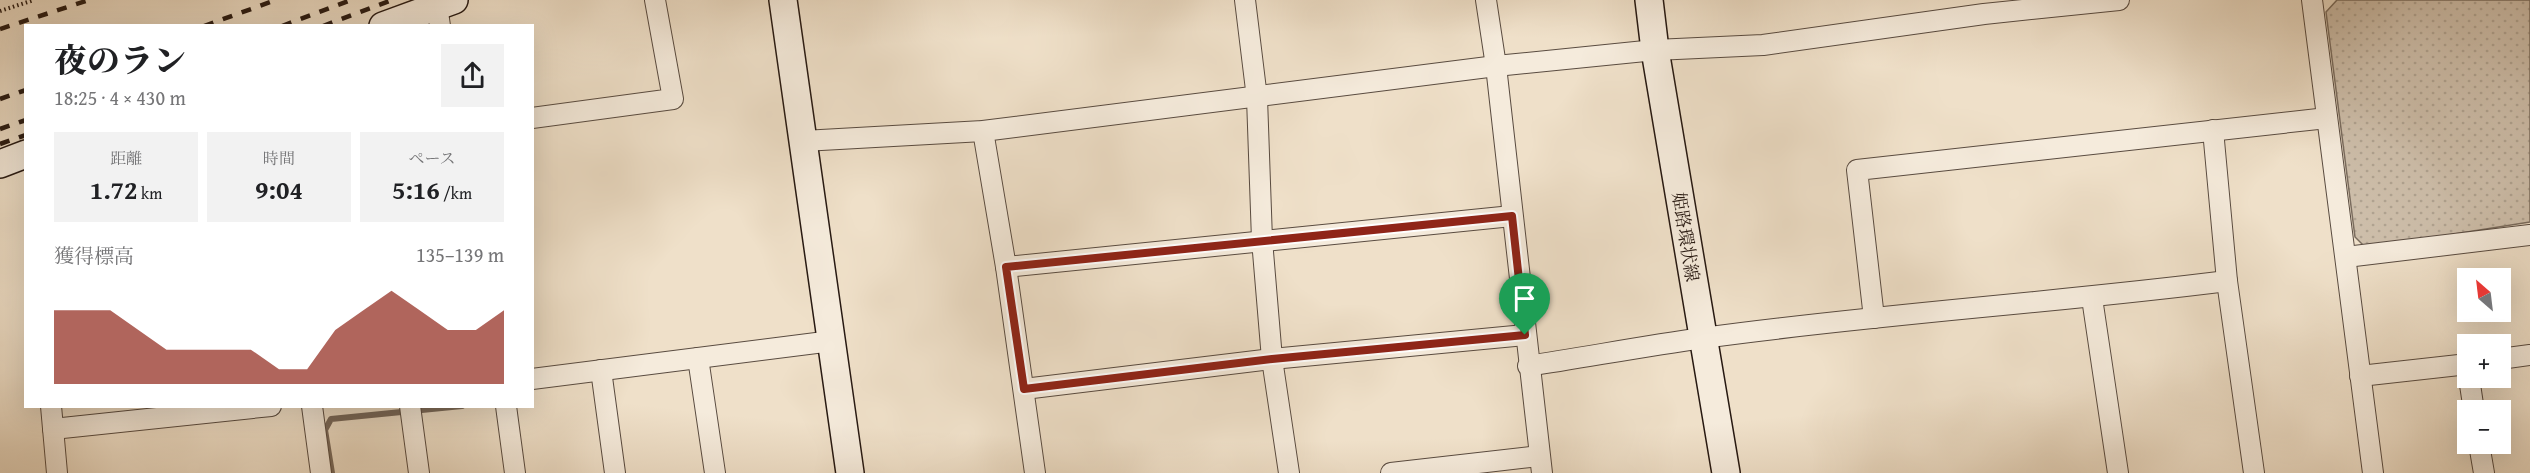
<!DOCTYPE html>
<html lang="ja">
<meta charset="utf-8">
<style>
body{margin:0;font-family:"Gentium Book Plus","Noto Serif JP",serif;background:#f2f2f2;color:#202124;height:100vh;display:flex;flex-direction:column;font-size:22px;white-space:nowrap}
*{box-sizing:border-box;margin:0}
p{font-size:20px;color:#757577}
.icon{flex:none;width:33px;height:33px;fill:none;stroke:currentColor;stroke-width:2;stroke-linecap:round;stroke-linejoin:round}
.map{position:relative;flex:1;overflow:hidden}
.panel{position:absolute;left:24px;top:24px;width:510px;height:384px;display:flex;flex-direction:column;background:#fff;border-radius:0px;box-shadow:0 6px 24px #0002}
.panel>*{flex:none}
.needle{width:39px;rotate:332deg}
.tools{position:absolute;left:2457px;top:268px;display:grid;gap:12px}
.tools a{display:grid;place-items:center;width:54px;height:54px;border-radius:0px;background:#fff;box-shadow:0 6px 24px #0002;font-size:30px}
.pin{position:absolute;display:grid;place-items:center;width:51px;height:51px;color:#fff;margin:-62px -26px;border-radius:50% 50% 50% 0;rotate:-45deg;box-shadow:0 0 6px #0007}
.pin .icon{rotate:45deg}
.round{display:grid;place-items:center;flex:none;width:63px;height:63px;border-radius:0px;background:#f2f2f2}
.overview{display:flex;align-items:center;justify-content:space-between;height:102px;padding:0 30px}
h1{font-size:33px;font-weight:800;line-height:45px}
.figures{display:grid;grid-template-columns:repeat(3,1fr);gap:9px;height:102px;padding:6px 30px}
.figures div{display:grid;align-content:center;border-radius:0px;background:#f2f2f2;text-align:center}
.figures b{font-size:26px;font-weight:800}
.figures small{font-size:16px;font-weight:400}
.figures p{font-size:16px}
.chart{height:168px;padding:12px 30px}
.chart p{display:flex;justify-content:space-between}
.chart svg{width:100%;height:108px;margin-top:6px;fill:#8f2418;opacity:.7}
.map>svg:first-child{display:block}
.green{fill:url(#green-dots);stroke:#7a6c5e;stroke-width:1.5}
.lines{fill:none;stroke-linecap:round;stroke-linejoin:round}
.stream{stroke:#76685b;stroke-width:6}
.street-casing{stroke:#594b40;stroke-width:22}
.secondary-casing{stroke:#271912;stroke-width:30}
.path{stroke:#271912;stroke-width:4;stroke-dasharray:1.5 3;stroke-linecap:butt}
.street{stroke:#f5ebdc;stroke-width:20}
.secondary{stroke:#f5ebdc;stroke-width:27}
.rail{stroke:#271912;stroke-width:4.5;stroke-dasharray:10 10;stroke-linecap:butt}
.route-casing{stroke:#fff;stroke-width:12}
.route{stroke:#8f2418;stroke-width:8}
.labels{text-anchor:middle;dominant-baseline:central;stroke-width:4.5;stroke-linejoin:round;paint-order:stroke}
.street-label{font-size:18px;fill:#271912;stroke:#f5ebdc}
</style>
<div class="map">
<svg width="2530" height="473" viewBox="0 0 2530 473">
<defs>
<pattern id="green-dots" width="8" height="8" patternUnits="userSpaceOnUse" patternTransform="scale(1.5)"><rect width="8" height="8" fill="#cdbeaa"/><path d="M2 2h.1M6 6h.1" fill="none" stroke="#b0a391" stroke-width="1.8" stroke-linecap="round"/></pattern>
</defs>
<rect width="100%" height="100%" fill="#efe0c9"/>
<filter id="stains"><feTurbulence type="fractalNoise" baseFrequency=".00333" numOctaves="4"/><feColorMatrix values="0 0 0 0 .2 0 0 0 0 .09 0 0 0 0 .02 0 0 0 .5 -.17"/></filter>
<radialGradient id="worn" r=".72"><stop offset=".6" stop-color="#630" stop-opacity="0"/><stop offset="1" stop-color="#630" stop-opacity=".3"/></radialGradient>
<path class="green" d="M2337,0H2530V222L2366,248L2355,237L2326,12Z"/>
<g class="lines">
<path class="stream" d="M332,473L325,430L331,419L462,406"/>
<g class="street-casing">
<g id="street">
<path d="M1245,0L1257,98L1262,240L1272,359L1289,473"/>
<path d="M1486,0L1496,66L1542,473"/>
<path d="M2312,0L2373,473"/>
<path d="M437,6L440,26"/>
<path d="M532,118L673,99L655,0"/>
<path d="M2213,130L2227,281L2254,473"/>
<path d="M983,131L1006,267L1035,473"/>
<path d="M803,141L983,131L1496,66L1655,50L1763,45L1984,14L2119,0"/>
<path d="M2346,257L2530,235"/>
<path d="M1006,267L1512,216"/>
<path d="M2092,298L2118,473"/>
<path d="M1874,318L1857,170L2327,118"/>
<path d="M698,358L715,473"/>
<path d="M2500,359L2530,355"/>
<path d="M1528,366C1587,357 1645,346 1703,338C1877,314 2053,303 2227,281"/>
<path d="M601,370L615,473"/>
<path d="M2360,376L2468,364"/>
<path d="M2469,378L2474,411"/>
<path d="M532,379L832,341"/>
<path d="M1024,389L1272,359L1525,335"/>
<path d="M51,406L57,473"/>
<path d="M312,406L321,473"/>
<path d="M410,406L419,473"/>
<path d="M506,406L515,473"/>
<path d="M53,429L271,406"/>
<path d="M2479,444L2484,473"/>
<path d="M1391,473L1539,456"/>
</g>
</g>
<g class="secondary-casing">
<g id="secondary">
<path d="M783,0L850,473"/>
<path d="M1649,0L1655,50L1726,473"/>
<path d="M383,26L454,0"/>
<path d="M0,164L26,154"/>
</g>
</g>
<path class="path" d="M0,11L34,0"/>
<use href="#street" class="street"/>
<use href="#secondary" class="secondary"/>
<g class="rail">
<path d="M204,26L276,0"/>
<path d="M282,26L351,0"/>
<path d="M323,26L392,0"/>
<path d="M0,29L89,0"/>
<path d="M0,99L26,90"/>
<path d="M0,129L26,120"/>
<path d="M0,144L26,135"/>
</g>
</g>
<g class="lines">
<g class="route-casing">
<path id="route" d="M1512,216L1525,335L1272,359L1024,389L1006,267Z"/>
</g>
<use href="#route" class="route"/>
</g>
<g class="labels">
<g class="street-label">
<text transform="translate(1686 237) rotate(81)">姫路環状線</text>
</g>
</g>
<rect width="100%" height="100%" filter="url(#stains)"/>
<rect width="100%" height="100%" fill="url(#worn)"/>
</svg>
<div class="tools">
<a><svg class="needle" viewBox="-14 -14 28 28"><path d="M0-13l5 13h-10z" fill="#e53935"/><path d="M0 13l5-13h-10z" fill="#757577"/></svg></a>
<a>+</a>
<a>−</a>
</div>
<div class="pin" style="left:1525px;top:335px;background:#1e9e55"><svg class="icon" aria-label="arrive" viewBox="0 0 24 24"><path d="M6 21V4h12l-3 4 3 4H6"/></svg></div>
<section class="panel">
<div class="overview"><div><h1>夜のラン</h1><p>18:25 · 4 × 430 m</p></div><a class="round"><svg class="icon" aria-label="share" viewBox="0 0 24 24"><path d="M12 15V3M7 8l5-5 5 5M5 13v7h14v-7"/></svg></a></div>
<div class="figures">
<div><p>距離</p><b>1.72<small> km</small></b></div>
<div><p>時間</p><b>9:04</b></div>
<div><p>ペース</p><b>5:16<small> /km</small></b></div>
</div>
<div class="chart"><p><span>獲得標高</span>135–139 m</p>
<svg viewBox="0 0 160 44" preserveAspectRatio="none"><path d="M0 44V14L10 14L20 14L30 22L40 30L50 30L60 30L70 30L80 38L90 38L100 22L110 14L120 6L130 14L140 22L150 22L160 14V44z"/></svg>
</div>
</section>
</div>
